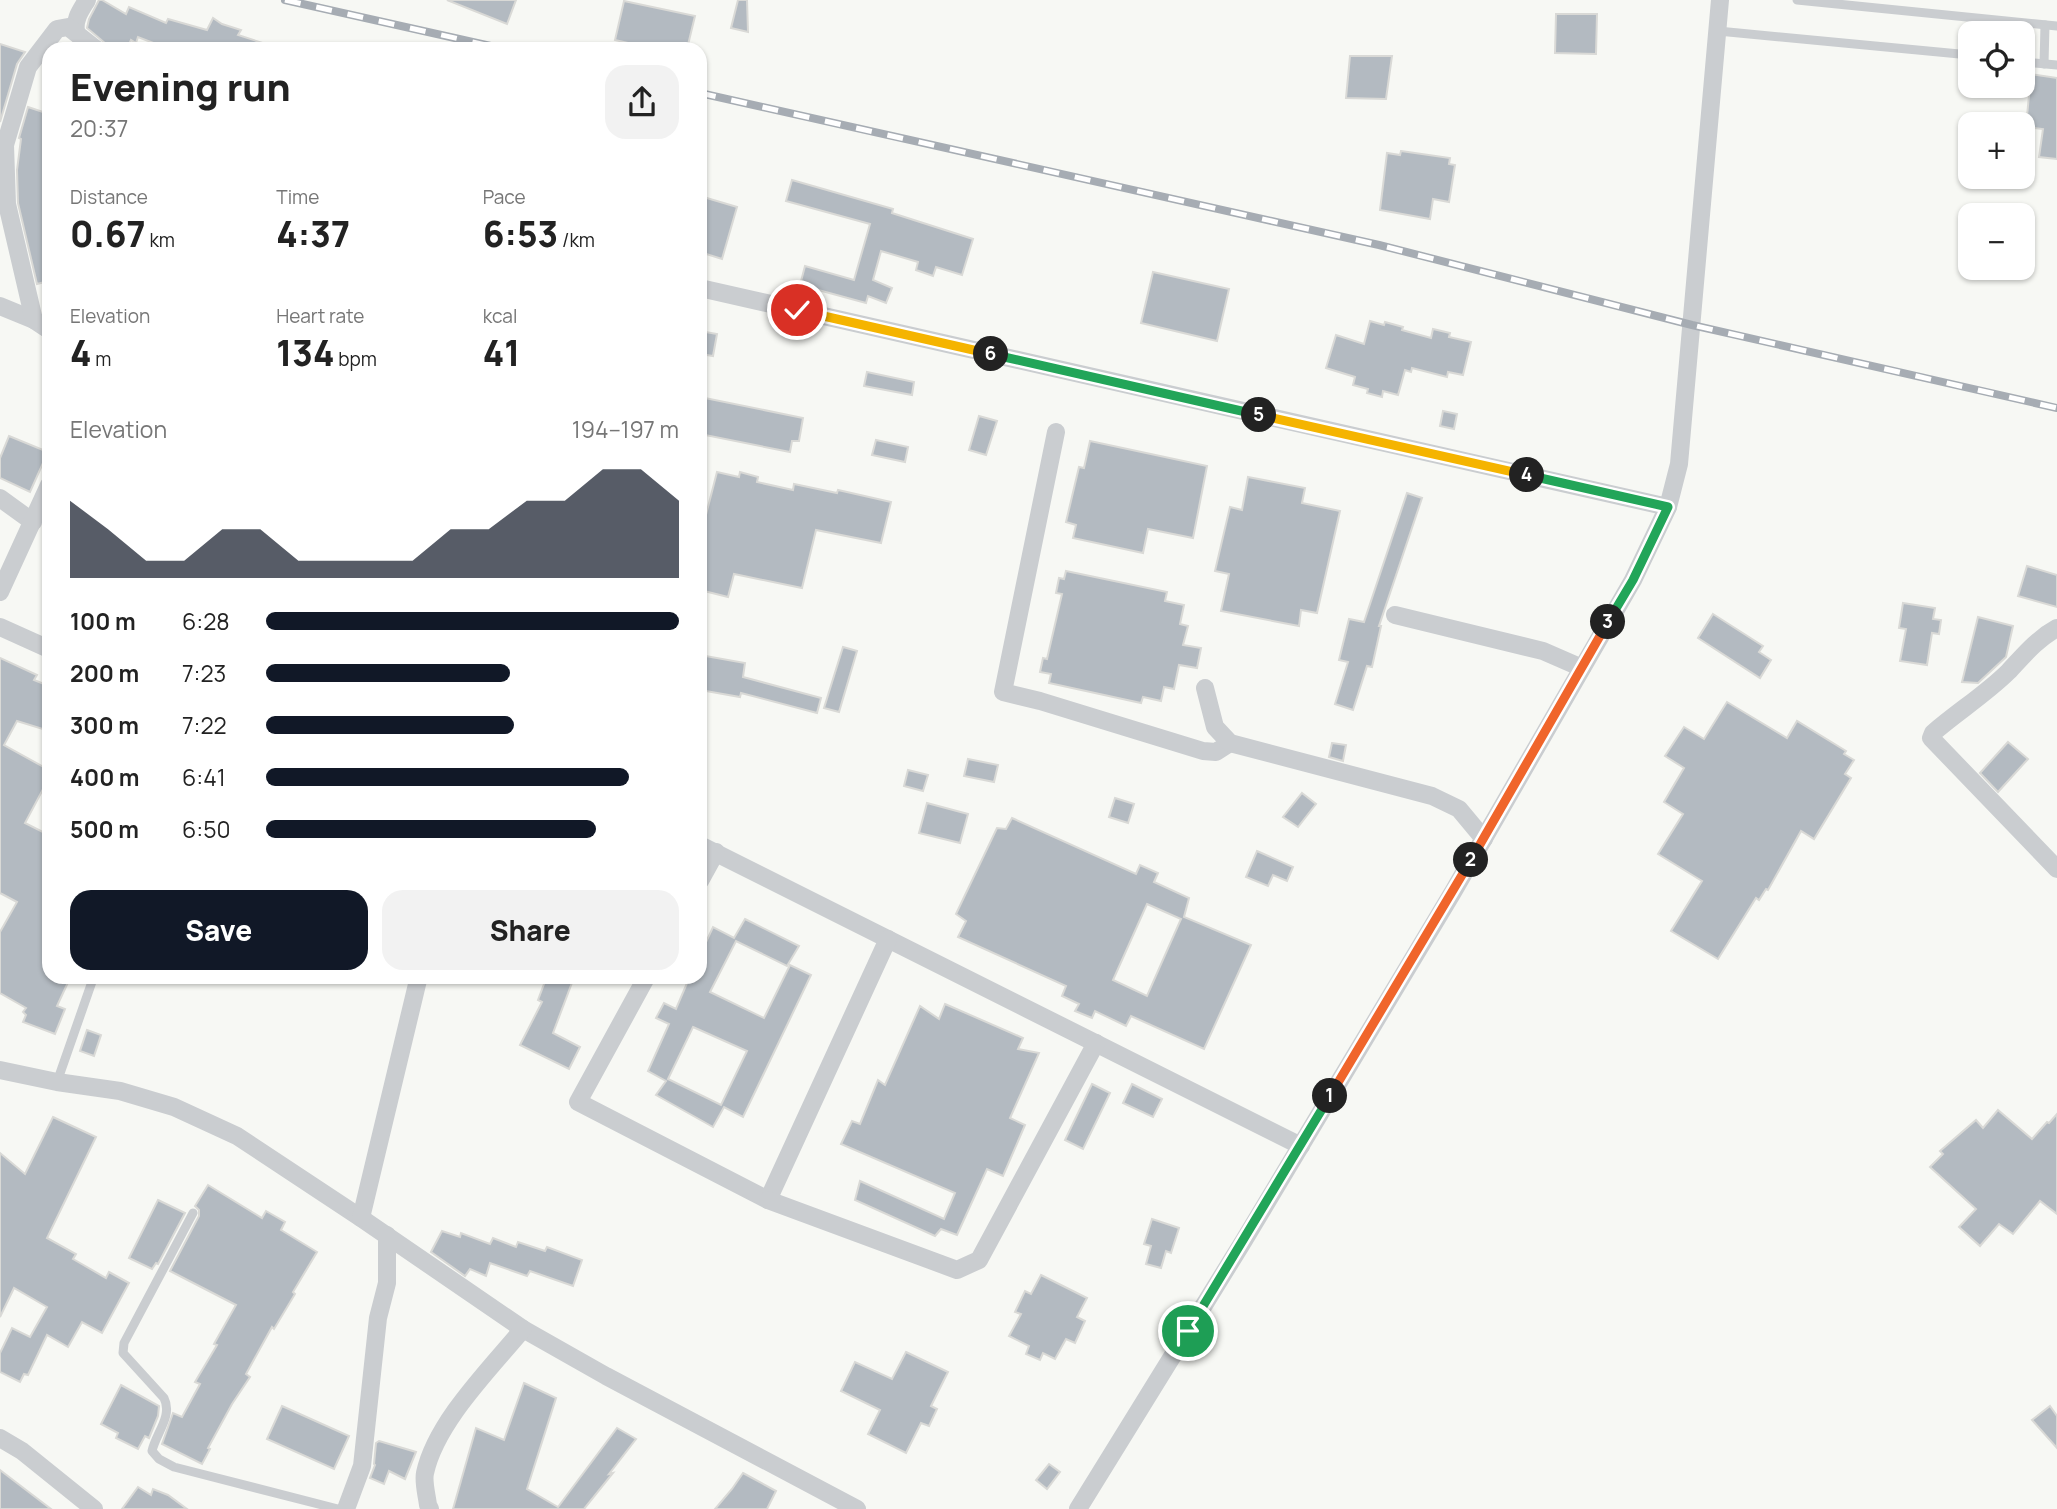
<!DOCTYPE html>
<meta charset="utf-8">
<style>
body{margin:0;font-family:Manrope,sans-serif;background:#f2f2f2;color:#222;height:100vh;display:flex;flex-direction:column;font-size:26px;white-space:nowrap}
*{box-sizing:border-box;margin:0}
p{font-size:23px;color:#767676}
.icon{flex:none;width:38px;height:38px;fill:none;stroke:currentColor;stroke-width:2;stroke-linecap:round;stroke-linejoin:round}
.map{position:relative;flex:1;overflow:hidden}
.side{position:absolute;left:42px;top:42px;width:665px;height:942px;display:flex;flex-direction:column;background:#fff;border-radius:21px;box-shadow:0 2px 5px #0004}
.side>*{flex:none}
.fabs{position:absolute;left:1958px;top:21px;display:grid;gap:14px}
.fabs a{display:grid;place-items:center;width:77px;height:77px;border-radius:14px;background:#fff;box-shadow:0 2px 5px #0004;font-size:35px}
.pin{position:absolute;display:grid;place-items:center;width:60px;height:60px;color:#fff;margin:-30px;border:4px solid #fff;border-radius:50%;box-shadow:0 2px 7px #0007}
.km{position:absolute;width:35px;height:35px;margin:-18px;border-radius:50%;background:#222;color:#fff;font-size:19px;line-height:35px;text-align:center}
.round{display:grid;place-items:center;flex:none;width:74px;height:74px;border-radius:21px;background:#f2f2f2}
.headline{display:flex;align-items:center;justify-content:space-between;height:119px;padding:0 28px}
h1{font-size:38px;font-weight:800;line-height:52px}
.figures{display:grid;grid-template-columns:repeat(3,1fr);gap:10px;height:119px;padding:7px 28px}
.figures div{display:grid;align-content:center}
.figures b{font-size:35px;font-weight:800}
.figures small{font-size:19px;font-weight:400}
.figures p{font-size:19px}
.chart{height:196px;padding:14px 28px}
.chart p{display:flex;justify-content:space-between}
.chart svg{width:100%;height:126px;margin-top:7px;fill:#111827;opacity:.7}
.primary-button{display:flex;gap:14px;margin-top:auto;padding:14px 28px}
.primary-button a{flex:1;height:80px;border-radius:21px;background:#111827;color:#fff;font-size:28px;font-weight:800;line-height:80px;text-align:center}
.primary-button a+a{background:#f2f2f2;color:#222}
ul{padding:0 28px;list-style:none;font-size:23px}
li{display:grid;grid-template-columns:112px 84px 1fr;align-items:center;height:52px}
li i{height:18px;border-radius:9px;background:#111827}
.map>svg:first-child{display:block}
.building{fill:#b3bac1;stroke:#d9d9d6;stroke-width:2;fill-rule:evenodd}
.lines{fill:none;stroke-linecap:round;stroke-linejoin:round}
.lane{stroke:#cacdd0;stroke-width:9}
.street{stroke:#cacdd0;stroke-width:18}
.rail-casing{stroke:#a6acb3;stroke-width:8}
.rail{stroke:#fff;stroke-width:5;stroke-dasharray:16;stroke-linecap:butt}
.split-1-casing{stroke:#fff;stroke-width:14}
.split-2-casing{stroke:#fff;stroke-width:14}
.split-3-casing{stroke:#fff;stroke-width:14}
.split-4-casing{stroke:#fff;stroke-width:14}
.split-5-casing{stroke:#fff;stroke-width:14}
.split-6-casing{stroke:#fff;stroke-width:14}
.split-7-casing{stroke:#fff;stroke-width:14}
.split-1{stroke:#22a559;stroke-width:9}
.split-2{stroke:#f0652b;stroke-width:9}
.split-3{stroke:#f0652b;stroke-width:9}
.split-4{stroke:#22a559;stroke-width:9}
.split-5{stroke:#f5b400;stroke-width:9}
.split-6{stroke:#22a559;stroke-width:9}
.split-7{stroke:#f5b400;stroke-width:9}
</style>
<div class="map">
<svg width="2057" height="1509" viewBox="0 0 2057 1509">
<rect width="100%" height="100%" fill="#f7f8f4"/>
<g class="building">
<path d="M99,0H102L126,14L129,7L166,23L168,19L207,30L213,18L222,24L241,30L238,35L272,46V49H169L138,37L136,43L131,40L127,49H119L106,44L87,28L89,19Z"/>
<path d="M447,0H516L507,24Z"/>
<path d="M738,0H747L748,32L731,28Z"/>
<path d="M624,1L695,16L687,49H654L615,40Z"/>
<path d="M1556,14H1597L1596,54L1555,53Z"/>
<path d="M0,44L25,52L17,64L0,122Z"/>
<path d="M1350,56H1392L1386,99L1346,98Z"/>
<path d="M2031,74L2057,78V159L2039,157L2043,129L2026,127Z"/>
<path d="M28,107L49,114L47,225H49V248H45L49,281L37,284L18,203L17,170L21,139L19,138Z"/>
<path d="M1401,151L1450,158L1449,164L1455,165L1449,202L1433,199L1430,219L1380,210L1387,153L1400,155Z"/>
<path d="M792,180L893,209L892,213L973,239L962,275L936,267L933,276L916,270L918,262L881,251L873,280L892,288L886,303L868,296L866,303L800,285L805,266L854,280L870,224L786,201Z"/>
<path d="M700,196L737,207L722,259L700,252Z"/>
<path d="M1153,272L1229,289L1217,341L1141,323Z"/>
<path d="M1370,321L1384,325L1385,322L1403,327L1402,330L1431,338L1433,329L1450,333L1449,337L1471,342L1463,375L1448,372L1447,377L1412,368L1411,372L1405,370L1398,395L1383,391L1382,397L1367,393L1368,389L1353,385L1355,377L1326,368L1336,335L1364,344Z"/>
<path d="M700,331L717,334L713,356L700,354Z"/>
<path d="M867,372L914,382L912,395L864,386Z"/>
<path d="M700,397L803,418L799,441H792L790,452L700,434Z"/>
<path d="M1443,411L1457,414L1454,429L1440,426Z"/>
<path d="M979,416L997,421L986,455L969,450Z"/>
<path d="M9,436L48,452L30,492L0,478V458Z"/>
<path d="M876,440L908,447L905,462L872,455Z"/>
<path d="M1090,441L1207,466L1193,538L1148,529L1143,553L1073,538L1076,525L1066,522L1079,467L1084,468Z"/>
<path d="M717,472L739,477L740,472L758,477L757,482L793,490L794,484L837,493L838,490L891,502L881,543L816,530L802,588L734,574L728,597L700,590V538Z"/>
<path d="M1248,477L1305,488L1302,503L1340,511L1317,613L1301,610L1299,626L1221,611L1229,574L1215,571L1230,507L1242,510Z"/>
<path d="M1407,493L1422,498L1379,626H1381L1372,667L1367,666L1353,710L1335,704L1348,662L1339,660L1349,619L1364,622Z"/>
<path d="M2027,566L2057,575V607L2018,596Z"/>
<path d="M1066,571L1167,592L1165,601L1184,605L1180,624L1188,626L1183,645L1201,648L1197,668L1179,665L1174,689L1164,687L1161,701L1143,697L1141,703L1049,683L1051,674L1040,672L1043,658L1047,659L1062,594L1056,593L1059,578L1064,579Z"/>
<path d="M1903,603L1935,608L1933,619L1941,620L1939,634L1932,633L1927,665L1900,661L1906,629L1899,628Z"/>
<path d="M1713,614L1763,646L1759,652L1771,660L1760,678L1698,638Z"/>
<path d="M1978,617L2013,626L2006,657L1978,683L1962,682Z"/>
<path d="M843,647L857,651L839,712L824,708Z"/>
<path d="M700,655L745,663L743,677L821,698L817,713L741,693L740,697L700,690Z"/>
<path d="M0,658L37,675L34,680L49,686V731L17,721L4,745L49,770V778L25,823L49,835V976H71L57,1006L65,1009L55,1034L23,1022L26,1015L23,1012L26,1008L0,993V932L17,902L0,893Z"/>
<path d="M1727,702L1787,738L1797,721L1846,751L1844,754L1854,760L1845,774L1851,778L1814,839L1801,831L1768,890L1766,889L1759,900L1756,898L1718,959L1671,931L1702,881L1658,854L1683,814L1664,802L1684,768L1665,756L1684,727L1704,739Z"/>
<path d="M2008,742L2028,759L1998,792L1980,773Z"/>
<path d="M1332,743L1346,745L1343,761L1329,757Z"/>
<path d="M968,759L998,765L994,782L964,776Z"/>
<path d="M908,770L928,775L923,791L904,786Z"/>
<path d="M1302,793L1316,804L1298,827L1283,817Z"/>
<path d="M1115,798L1134,804L1128,823L1109,817Z"/>
<path d="M927,803L968,814L960,843L919,833Z"/>
<path d="M1012,818L1136,874L1140,865L1158,873L1154,882L1189,898L1184,917L1251,945L1204,1049L1131,1016L1126,1026L1095,1011L1092,1018L1075,1011L1079,1004L1062,996L1066,986L958,937L966,921L956,914L997,828L1006,829ZM1147,904L1181,919L1147,996L1113,980Z"/>
<path d="M1257,851L1293,867L1287,881L1273,875L1268,886L1246,877Z"/>
<path d="M745,919L799,946L787,966L736,941L710,992L764,1018L790,965L811,975L743,1117L724,1107L713,1127L656,1095L666,1081L648,1071L669,1024L656,1018L664,1003L676,1009L690,976H700V955L713,927L734,938ZM693,1027L747,1051L721,1105L668,1079Z"/>
<path d="M547,976H564L573,980L553,1033L580,1047L569,1069L520,1045L542,1002L538,1000Z"/>
<path d="M945,1004L1023,1038L1018,1049L1039,1053L1010,1118L1025,1125L1003,1176L987,1169L957,1235L941,1229L935,1236L855,1200L860,1181L944,1219L955,1193L841,1144L852,1121L860,1124L878,1080L885,1085L920,1006L939,1019Z"/>
<path d="M87,1030L101,1035L94,1056L80,1051Z"/>
<path d="M1092,1084L1110,1093L1083,1149L1065,1140Z"/>
<path d="M1132,1084L1162,1099L1153,1117L1123,1103Z"/>
<path d="M1998,1110L2032,1139L2047,1122L2049,1123L2057,1114V1214L2040,1201L2013,1234L1999,1224L1980,1246L1959,1227L1976,1209L1930,1167L1943,1154L1940,1151L1976,1120L1983,1128Z"/>
<path d="M53,1117L96,1137L47,1238L76,1254L73,1259L106,1278L109,1272L129,1283L102,1333L82,1322L68,1347L47,1335L28,1375L24,1374L20,1382L0,1372V1353L12,1328L30,1337L47,1307L14,1288L0,1317V1153L25,1174Z"/>
<path d="M208,1185L262,1218L266,1211L285,1222L281,1230L317,1252L293,1292L295,1294L274,1329L272,1327L246,1374L250,1377L232,1404L208,1448L210,1449L202,1464L162,1444L173,1413L182,1417L200,1384L195,1382L217,1345L214,1344L236,1305L170,1271L199,1216V1210L195,1206Z"/>
<path d="M158,1200L185,1213L158,1264L156,1263L152,1269L129,1258Z"/>
<path d="M1152,1219L1179,1228L1171,1253L1166,1251L1161,1268L1146,1264L1151,1246L1144,1244Z"/>
<path d="M442,1231L460,1237L461,1233L490,1244L493,1238L516,1247L518,1242L545,1251L547,1247L582,1260L573,1286L530,1271L527,1276L490,1263L486,1276L470,1269L465,1276L431,1252Z"/>
<path d="M1041,1275L1087,1298L1077,1317L1085,1321L1075,1343L1066,1339L1055,1359L1043,1353L1040,1360L1026,1354L1029,1346L1009,1336L1021,1314L1015,1312L1025,1291L1031,1294Z"/>
<path d="M906,1352L948,1372L931,1406L937,1409L929,1426L921,1423L906,1453L868,1434L880,1410L841,1391L855,1362L892,1379Z"/>
<path d="M524,1383L556,1398L527,1489L558,1507L617,1428L636,1439L609,1474L613,1473L584,1509H453L476,1428L504,1440Z"/>
<path d="M121,1385L159,1406L158,1416L149,1438L145,1436L138,1449L116,1438L118,1433L101,1424Z"/>
<path d="M282,1406L349,1436L334,1469L267,1439Z"/>
<path d="M2050,1406L2057,1416V1448L2032,1420Z"/>
<path d="M379,1441L416,1452L405,1479L389,1471L384,1484L370,1478L375,1465L374,1464L376,1443Z"/>
<path d="M1049,1464L1060,1472L1047,1489L1036,1480Z"/>
<path d="M0,1470L30,1493L51,1509H0Z"/>
<path d="M743,1473L776,1491L767,1509H715L732,1489Z"/>
<path d="M138,1487L151,1495L153,1489L168,1495L187,1509H122Z"/>
</g>
<g class="lines">
<g class="lane">
<path d="M1797,0L2057,26"/>
<path d="M1718,31L1970,55"/>
<path d="M2023,62L2057,65"/>
<path d="M2044,64L2045,25"/>
<path d="M57,1082L94,976"/>
<path d="M193,1213L124,1343L123,1353L164,1398C173,1416 156,1433 152,1451L159,1459L174,1467L338,1509"/>
</g>
<g class="street">
<path d="M76,31C74,19 81,10 87,0"/>
<path d="M700,288L1668,507"/>
<path d="M0,306L34,320L49,330"/>
<path d="M34,320L7,204L5,145L28,67L57,29L68,27L96,49"/>
<path d="M1056,432L1003,692L1040,701L1203,751L1216,752L1230,743"/>
<path d="M0,498L33,522"/>
<path d="M0,592L49,485"/>
<path d="M1395,615L1543,651L1582,668"/>
<path d="M0,627L49,649"/>
<path d="M2057,628C2037,639 2024,655 2009,671C1986,694 1957,712 1933,733L1931,738L2057,869"/>
<path d="M1205,688L1215,727L1230,743L1432,796L1459,809L1484,839"/>
<path d="M700,845L1301,1146"/>
<path d="M700,881L716,852"/>
<path d="M647,976L578,1102L768,1200L888,939"/>
<path d="M0,1070L57,1082L120,1091L174,1107L237,1136L361,1218L523,1329L606,1376L857,1509"/>
<path d="M768,1200L957,1270L979,1260L1096,1043"/>
<path d="M361,1218L419,976"/>
<path d="M0,1438L22,1451L94,1509"/>
<path d="M346,1509L362,1466L378,1318L387,1283V1235"/>
<path d="M430,1509L428,1505C427,1496 423,1482 425,1473C436,1422 490,1369 523,1329"/>
<path d="M1078,1509L1243,1242L1453,892L1633,580L1668,507L1679,464L1720,0"/>
</g>
<g class="rail-casing">
<g id="rail">
<path d="M285,0L504,49"/>
<path d="M700,93L1379,245L1692,325L2057,408"/>
</g>
</g>
<use href="#rail" class="rail"/>
</g>
<g class="lines">
<g class="split-1-casing">
<path id="split-1" d="M1188,1331L1330,1096"/>
</g>
<g class="split-2-casing">
<path id="split-2" d="M1330,1096L1471,860"/>
</g>
<g class="split-3-casing">
<path id="split-3" d="M1471,860L1608,622"/>
</g>
<g class="split-4-casing">
<path id="split-4" d="M1527,475L1668,507L1633,580L1608,622"/>
</g>
<g class="split-5-casing">
<path id="split-5" d="M1259,415L1527,475"/>
</g>
<g class="split-6-casing">
<path id="split-6" d="M991,354L1259,415"/>
</g>
<g class="split-7-casing">
<path id="split-7" d="M797,310L991,354"/>
</g>
<use href="#split-1" class="split-1"/>
<use href="#split-2" class="split-2"/>
<use href="#split-3" class="split-3"/>
<use href="#split-4" class="split-4"/>
<use href="#split-5" class="split-5"/>
<use href="#split-6" class="split-6"/>
<use href="#split-7" class="split-7"/>
</g>
</svg>
<div class="fabs">
<a><svg class="icon" aria-label="locate" viewBox="0 0 24 24"><circle cx="12" cy="12" r="6"/><path d="M12 2v4M12 18v4M2 12h4M18 12h4"/></svg></a>
<a>+</a>
<a>−</a>
</div>
<div class="pin" style="left:1188px;top:1331px;background:#1e9e55"><svg class="icon" aria-label="arrive" viewBox="0 0 24 24"><path d="M6 21V4h12l-3 4 3 4H6"/></svg></div>
<div class="pin" style="left:797px;top:310px;background:#d93025"><svg class="icon" aria-label="check" viewBox="0 0 24 24"><path d="M5 12l5 5 9-10"/></svg></div>
<b class="km" style="left:1330px;top:1096px">1</b>
<b class="km" style="left:1471px;top:860px">2</b>
<b class="km" style="left:1608px;top:622px">3</b>
<b class="km" style="left:1527px;top:475px">4</b>
<b class="km" style="left:1259px;top:415px">5</b>
<b class="km" style="left:991px;top:354px">6</b>
<section class="side">
<div class="headline"><div><h1>Evening run</h1><p>20:37</p></div><a class="round"><svg class="icon" aria-label="share" viewBox="0 0 24 24"><path d="M12 15V3M7 8l5-5 5 5M5 13v7h14v-7"/></svg></a></div>
<div class="figures">
<div><p>Distance</p><b>0.67<small> km</small></b></div>
<div><p>Time</p><b>4:37</b></div>
<div><p>Pace</p><b>6:53<small> /km</small></b></div>
</div>
<div class="figures">
<div><p>Elevation</p><b>4<small> m</small></b></div>
<div><p>Heart rate</p><b>134<small> bpm</small></b></div>
<div><p>kcal</p><b>41</b></div>
</div>
<div class="chart"><p><span>Elevation</span>194–197 m</p>
<svg viewBox="0 0 160 44" preserveAspectRatio="none"><path d="M0 44V17L10 27L20 38L30 38L40 27L50 27L60 38L70 38L80 38L90 38L100 27L110 27L120 17L130 17L140 6L150 6L160 17V44z"/></svg>
</div>
<ul>
<li><b>100 m</b>6:28<i style="width:100%"></i></li>
<li><b>200 m</b>7:23<i style="width:59%"></i></li>
<li><b>300 m</b>7:22<i style="width:60%"></i></li>
<li><b>400 m</b>6:41<i style="width:88%"></i></li>
<li><b>500 m</b>6:50<i style="width:80%"></i></li>
</ul>
<div class="primary-button"><a>Save</a><a>Share</a></div>
</section>
</div>
